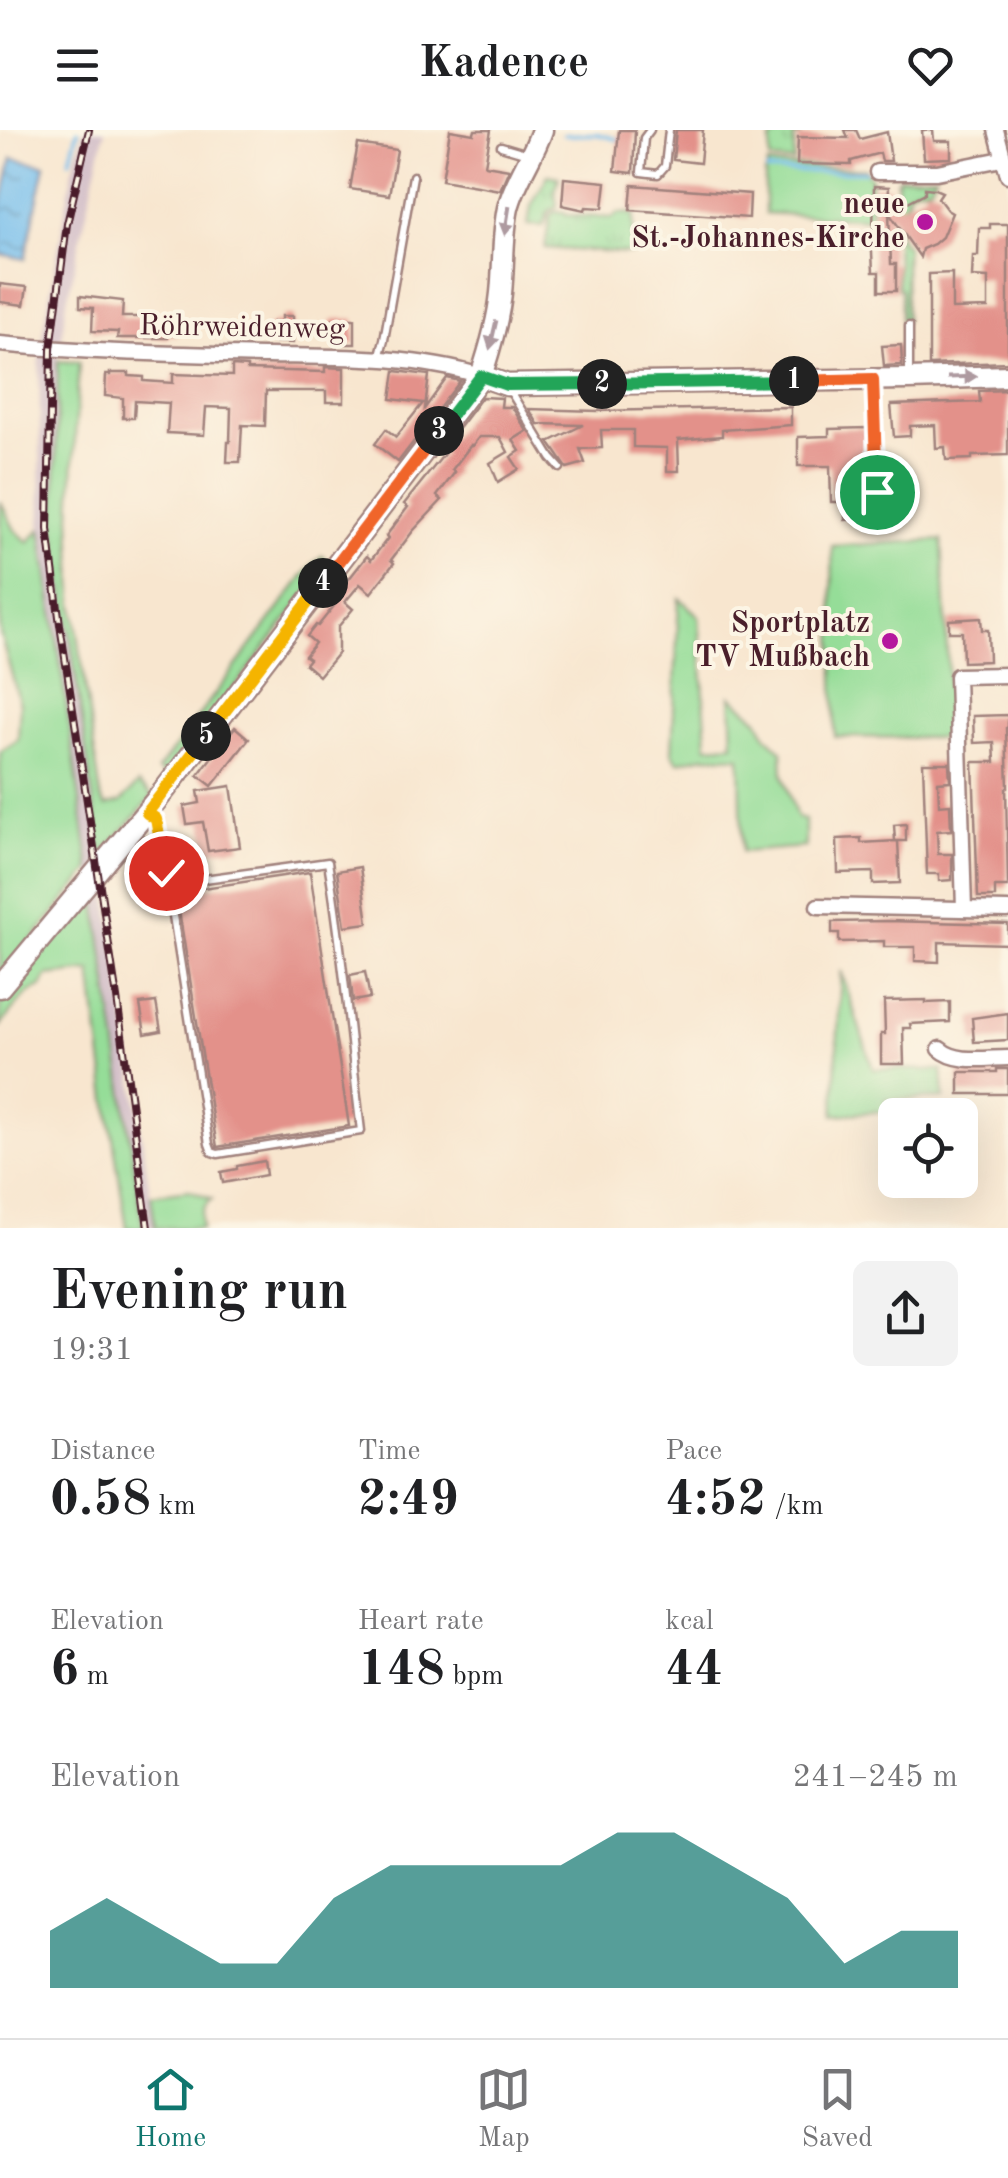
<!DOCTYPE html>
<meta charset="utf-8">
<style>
body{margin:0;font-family:"Old Standard TT",serif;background:#f2f2f2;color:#202124;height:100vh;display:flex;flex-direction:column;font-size:38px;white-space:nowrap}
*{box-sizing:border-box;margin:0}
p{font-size:32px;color:#757577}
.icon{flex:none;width:55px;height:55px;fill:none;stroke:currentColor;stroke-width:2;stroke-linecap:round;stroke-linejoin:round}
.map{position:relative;height:1098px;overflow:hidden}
.drawer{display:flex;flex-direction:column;background:#fff;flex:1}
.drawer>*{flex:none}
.controls{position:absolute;left:878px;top:968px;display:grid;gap:20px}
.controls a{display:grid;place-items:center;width:100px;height:100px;border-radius:15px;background:#fff;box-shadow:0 10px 40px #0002;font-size:50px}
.pin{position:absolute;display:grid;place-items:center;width:85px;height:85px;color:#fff;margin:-42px;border:5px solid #fff;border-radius:50%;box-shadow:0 2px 10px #0007}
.km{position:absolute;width:50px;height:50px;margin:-25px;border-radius:50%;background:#222;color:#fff;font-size:28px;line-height:50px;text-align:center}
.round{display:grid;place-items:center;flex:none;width:105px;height:105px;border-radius:15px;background:#f2f2f2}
.summary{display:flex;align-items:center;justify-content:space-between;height:170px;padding:0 50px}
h1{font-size:55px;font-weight:700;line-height:75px}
.figures{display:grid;grid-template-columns:repeat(3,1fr);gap:15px;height:170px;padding:10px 50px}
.figures div{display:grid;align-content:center}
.figures b{font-size:50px;font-weight:700}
.figures small{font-size:28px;font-weight:400}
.figures p{font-size:28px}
.chart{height:280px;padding:20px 50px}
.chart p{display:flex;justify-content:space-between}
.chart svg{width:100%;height:180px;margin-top:10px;fill:#0f766e;opacity:.7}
header{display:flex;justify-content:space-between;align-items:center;height:130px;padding:0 50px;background:#fff;font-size:45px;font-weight:700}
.tabs{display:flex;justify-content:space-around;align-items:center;height:140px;border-top:2px solid #e0e0e0;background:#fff;font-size:28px;color:#757577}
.tabs a{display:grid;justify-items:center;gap:5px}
.tabs .active{color:#0f766e}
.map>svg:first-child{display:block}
.industrial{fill:#d2bdc8}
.green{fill:#95dd98;stroke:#707e62;stroke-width:2.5}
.park{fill:url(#park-tufts);stroke:#707e62;stroke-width:2.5}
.water{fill:url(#water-ripples);stroke:#5f6e8c;stroke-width:2.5}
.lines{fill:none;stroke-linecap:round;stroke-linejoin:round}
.stream{stroke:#74beed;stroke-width:4}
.building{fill:#e3918a}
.lane-casing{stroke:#a1827d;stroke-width:11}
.street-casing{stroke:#a1827d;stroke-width:19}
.secondary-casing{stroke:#a1827d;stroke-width:25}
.lane{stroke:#fff;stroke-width:6}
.street{stroke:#fff;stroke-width:14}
.secondary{stroke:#fff;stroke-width:20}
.rail-casing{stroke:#4a1f2b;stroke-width:8}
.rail{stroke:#fcf5e5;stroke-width:4;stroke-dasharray:11;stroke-linecap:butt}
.oneway{fill:#ae9aa0}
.split-1-casing{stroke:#fff;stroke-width:20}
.split-2-casing{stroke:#fff;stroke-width:20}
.split-3-casing{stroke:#fff;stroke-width:20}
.split-4-casing{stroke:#fff;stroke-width:20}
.split-5-casing{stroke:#fff;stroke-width:20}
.split-6-casing{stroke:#fff;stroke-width:20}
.split-1{stroke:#f0652b;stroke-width:12}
.split-2{stroke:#22a559;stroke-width:12}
.split-3{stroke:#22a559;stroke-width:12}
.split-4{stroke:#f0652b;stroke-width:12}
.split-5{stroke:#f5b400;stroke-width:12}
.split-6{stroke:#f5b400;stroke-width:12}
.poi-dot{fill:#b5179e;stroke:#fcf5e5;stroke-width:4}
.labels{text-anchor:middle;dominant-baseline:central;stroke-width:8;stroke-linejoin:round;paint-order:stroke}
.poi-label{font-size:30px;font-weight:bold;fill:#4a1f2b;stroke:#fcf5e5;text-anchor:end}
.street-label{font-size:30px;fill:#4a1f2b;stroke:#fcf5e5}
</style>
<header><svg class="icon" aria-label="menu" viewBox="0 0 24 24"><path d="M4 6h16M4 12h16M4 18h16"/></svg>Kadence<svg class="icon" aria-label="heart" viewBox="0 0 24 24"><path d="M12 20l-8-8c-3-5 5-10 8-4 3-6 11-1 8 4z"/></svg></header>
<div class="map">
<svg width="1008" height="1098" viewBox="0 0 1008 1098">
<defs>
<pattern id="park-tufts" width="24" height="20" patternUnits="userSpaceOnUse" patternTransform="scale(2.5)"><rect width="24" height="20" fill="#95dd98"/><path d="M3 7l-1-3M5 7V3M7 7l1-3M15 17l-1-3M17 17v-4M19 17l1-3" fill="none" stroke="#82bd83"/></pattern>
<pattern id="water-ripples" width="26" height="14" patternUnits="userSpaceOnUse" patternTransform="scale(2.5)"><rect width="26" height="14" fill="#74beed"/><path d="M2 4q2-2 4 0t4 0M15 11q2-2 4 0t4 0" fill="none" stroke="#619ac0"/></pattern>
</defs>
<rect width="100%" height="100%" fill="#fcf5e5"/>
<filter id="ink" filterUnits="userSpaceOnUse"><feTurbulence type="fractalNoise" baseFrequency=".01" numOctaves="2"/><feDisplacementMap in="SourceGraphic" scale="20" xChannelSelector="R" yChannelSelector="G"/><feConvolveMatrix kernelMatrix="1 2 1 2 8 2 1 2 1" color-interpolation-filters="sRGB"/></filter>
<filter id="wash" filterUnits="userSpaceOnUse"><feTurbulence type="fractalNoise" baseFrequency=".0048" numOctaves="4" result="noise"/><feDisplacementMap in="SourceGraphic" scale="40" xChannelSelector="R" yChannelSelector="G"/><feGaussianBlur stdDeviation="2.25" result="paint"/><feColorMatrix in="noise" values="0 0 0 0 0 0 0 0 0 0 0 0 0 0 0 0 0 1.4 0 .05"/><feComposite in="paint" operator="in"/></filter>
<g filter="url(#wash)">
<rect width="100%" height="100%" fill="#f8e6cf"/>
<path class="industrial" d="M85,0H105L67,170L58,231L55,399L155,1098H143L41,399L39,226L72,43Z"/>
<g class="green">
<path d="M768,35L865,39L871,48L870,89L765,83V45Z"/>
<path d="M58,231L79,232L71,386L74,476L101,668L106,676L121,672L138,654L153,666L101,725L55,399Z"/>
<path d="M0,371L15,400L28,412L41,399L90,740L0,848V622L18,610L20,574L0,503Z"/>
<path d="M942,410L951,608L835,607L832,416Z"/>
<path d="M322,426L331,433L166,646L158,640L311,436Z"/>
<path d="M679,468L699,486L707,616L733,614L731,566L758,589L767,607L782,621L783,645L797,688L805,690V717L742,722L740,627L705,626L678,632L672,623Z"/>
<path d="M95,764L143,1098H127L107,969L91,841L47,846L41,857C23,863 12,882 0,896V870L82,773Z"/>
<path d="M841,841L873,939L942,940L944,968L885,970L887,981L834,985Z"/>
<path d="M189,1060L212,1069C202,1077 200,1085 202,1098H155L151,1065Z"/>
</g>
<g class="park">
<path d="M780,2L800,4V6L794,7V32L770,30L771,10Z"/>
<path d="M548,45L559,47L555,62L557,76L548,82L543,96L528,95L531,76Z"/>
<path d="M936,45L930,56L915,58L907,64L909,67C895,83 893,102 907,118L905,134L906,190H901V159H898L896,115L897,50L899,47Z"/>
<path d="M556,81L564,82L567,85L612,88L618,83L634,84L632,124L545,118L550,85Z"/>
</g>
<path class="water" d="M12,28L45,35L25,129L0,124V81Z"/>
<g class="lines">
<g class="stream">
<path d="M564,5L597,4L616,9"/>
<path d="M70,30L78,0"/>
<path d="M767,41L865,42"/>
</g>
</g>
<g id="blocks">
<g class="building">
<path d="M450,0L474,4L475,0H491L485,35L509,39L500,60L442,50Z"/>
<path d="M619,0H635L633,43L615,41Z"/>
<path d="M676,0H703L700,33L673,30Z"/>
<path d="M845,0H856L860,9L887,2L891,31H882L880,23L851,31V35L797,34L798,7L848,8Z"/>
<path d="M922,0H933L934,11H951V28L924,29Z"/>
<path d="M358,14L397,20L389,65L350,59Z"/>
<path d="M564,48L606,52L603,78L586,77L585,80L562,75Z"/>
<path d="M632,55L750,64L749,88L630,80Z"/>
<path d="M874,56L889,57L888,74H904L925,63V58L935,59L942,62L938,68L947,80L952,83L942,107L934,114L922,119L920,127L889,83L891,134H896V161H879V142H873L871,103H873Z"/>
<path d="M990,94H1008V232L929,235V144L952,143V179L988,178V148L972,147L973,126H978L979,98H990Z"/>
<path d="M0,154L27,157L24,175L0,172Z"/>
<path d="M80,166L123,171L122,187H146V192L178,191V205H168V208H117L118,202L92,201L93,178L80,177Z"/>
<path d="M282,186H293V213L272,212V208H267V196L273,197V192L282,193Z"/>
<path d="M337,189H355V214H337V209H332V190Z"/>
<path d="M901,215L902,235L884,236L882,216Z"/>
<path d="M232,236L247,237V240L325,242V237L344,238V272H326V261H266L265,296L242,295L240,332H227L228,312H230L231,278L206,277L204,305L167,303L169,273L135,271L134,288H123V268L105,266L106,245H110V243H129V246L144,247V251L173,253V244L232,246Z"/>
<path d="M395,241L429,245L425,278L447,248L460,251L398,332L375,314L386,299L396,307L423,273L391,269Z"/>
<path d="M1008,260V325L972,326V329L946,330L945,317L936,318L935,295L910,296V306L894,307L891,275L980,272L979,261Z"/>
<path d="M482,267L502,268L501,277H512L527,301L513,310L520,321L511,327L519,339L498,352L490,333L508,322L500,307H479L472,316L471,315L452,340L455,342L437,366L442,370L413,401L391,430L394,433L371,463L360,454L345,472L353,479L338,497V523L319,546L305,534L309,529L305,526L315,513L307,506L316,495L318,496L338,471L334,468L367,426L371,430L388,408L386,406L408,377L404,374L445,323L441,321Z"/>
<path d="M791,277V295L722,300V306L678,310L679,341H667V318L633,317V300H601L602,318L580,319L585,333L567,338L549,312L583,295L538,294L529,279L598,281Z"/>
<path d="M867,298L869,376H865V389L845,390V372H831L830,336H798V307L829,306V299Z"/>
<path d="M981,488L982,500H988L989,531L963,532L962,502H949V490Z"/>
<path d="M1008,585V597L1006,598L1008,657L1006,658L1008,757H995V767H978L973,632H995L994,612L974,613L973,586Z"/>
<path d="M235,597L249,609L212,656L198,645Z"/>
<path d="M923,633H949L950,651L938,652L939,675L950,674L951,700L937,701L938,724H952V750L939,751V744H927Z"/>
<path d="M231,656L240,717L208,721L203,692L187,694L184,676L200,673L198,661Z"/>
<path d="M906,694V711H898L900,753L873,754V742L838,743L837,709L861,708V713L897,711H895L894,695Z"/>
<path d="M196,717L199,738L176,741L173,721Z"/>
<path d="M360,737L368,793L345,796L337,741Z"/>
<path d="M310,742L349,996L217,1017L176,762Z"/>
<path d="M887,791L1008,794V814L939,812V832L915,831V817H884V811L839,812V803H832V792Z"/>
<path d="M365,842L370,868L353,871L350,845Z"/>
<path d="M926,870V873L950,872V892L910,894L911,898H903L904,934H881V904H885L884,871Z"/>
<path d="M156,872L161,901L145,904L140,874Z"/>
<path d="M1008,883V910L974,912L972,888Z"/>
<path d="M997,939H1008V964H959V942H997Z"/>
<path d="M264,1031L266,1045L223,1053L221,1042L237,1039V1036Z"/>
</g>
</g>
</g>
<g filter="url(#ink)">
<use href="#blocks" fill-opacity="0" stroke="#a1827d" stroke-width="2.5"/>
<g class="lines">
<g class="lane-casing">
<g id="lane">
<path d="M650,0L644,8L641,42L658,44L665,36L669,0"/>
<path d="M501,16L528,24"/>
<path d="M909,196V245"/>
<path d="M379,228L384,210L413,46"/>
<path d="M874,256L876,392"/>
<path d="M510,261L551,328L560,338"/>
<path d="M150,685L156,689L165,735L209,1014L212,1022L218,1024L361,1001C350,912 343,821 328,732L168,754"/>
</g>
</g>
<g class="street-casing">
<g id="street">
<path d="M996,0L1008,45"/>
<path d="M877,42H937L1002,29"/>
<path d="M0,214C89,223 178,224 268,226C339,227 413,225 481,246"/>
<path d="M818,776L1008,780"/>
<path d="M964,779L957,546L1008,545"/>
<path d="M940,919C957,934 986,928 1008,928"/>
</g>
</g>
<g class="secondary-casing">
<g id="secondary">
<path d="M481,246L507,255L909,249L1008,246"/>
<path d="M0,857L164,661L481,246C490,219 498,192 501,163C504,135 502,106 508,78C515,50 533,27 542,0"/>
</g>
</g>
<use href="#lane" class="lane"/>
<use href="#street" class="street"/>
<use href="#secondary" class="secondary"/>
<g class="rail-casing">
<path id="rail" d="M89,0L67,94L51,219L48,399L60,495L117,868L148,1098"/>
</g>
<use href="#rail" class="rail"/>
</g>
<defs><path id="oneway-solid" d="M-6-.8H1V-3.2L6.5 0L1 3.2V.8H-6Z" transform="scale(2.5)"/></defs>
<g class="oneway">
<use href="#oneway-solid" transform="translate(507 91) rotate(99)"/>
<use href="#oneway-solid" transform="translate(493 205) rotate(103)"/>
<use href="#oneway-solid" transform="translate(962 247) rotate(-2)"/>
</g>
</g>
<g class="lines" filter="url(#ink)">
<g class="split-1-casing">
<path id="split-1" d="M794,251L873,249L877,362"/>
</g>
<g class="split-2-casing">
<path id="split-2" d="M602,254L794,251"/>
</g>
<g class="split-3-casing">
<path id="split-3" d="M439,301L481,246L507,255L602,254"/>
</g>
<g class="split-4-casing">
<path id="split-4" d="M323,453L439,301"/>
</g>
<g class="split-5-casing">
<path id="split-5" d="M206,606L323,453"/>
</g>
<g class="split-6-casing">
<path id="split-6" d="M166,743L156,689L147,683L206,606"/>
</g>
<use href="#split-1" class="split-1"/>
<use href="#split-2" class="split-2"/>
<use href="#split-3" class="split-3"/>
<use href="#split-4" class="split-4"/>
<use href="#split-5" class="split-5"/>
<use href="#split-6" class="split-6"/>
</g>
<g class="poi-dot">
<circle cx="925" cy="92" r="10"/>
<circle cx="890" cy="511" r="10"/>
</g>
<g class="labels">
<g class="poi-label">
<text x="905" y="75">neue<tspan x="905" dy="34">St.-Johannes-Kirche</tspan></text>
<text x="870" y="494">Sportplatz<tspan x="870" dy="34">TV Mußbach</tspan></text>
</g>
<g class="street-label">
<text transform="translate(242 198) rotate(1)">Röhrweidenweg</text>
</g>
</g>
</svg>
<div class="controls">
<a><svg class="icon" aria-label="locate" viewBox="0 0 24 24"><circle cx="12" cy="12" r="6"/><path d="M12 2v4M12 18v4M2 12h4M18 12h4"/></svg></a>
</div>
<div class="pin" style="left:877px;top:362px;background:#1e9e55"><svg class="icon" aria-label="arrive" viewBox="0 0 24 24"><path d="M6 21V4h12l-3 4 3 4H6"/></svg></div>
<div class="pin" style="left:166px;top:743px;background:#d93025"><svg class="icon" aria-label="check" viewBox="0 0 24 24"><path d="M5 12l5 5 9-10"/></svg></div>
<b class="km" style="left:794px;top:251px">1</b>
<b class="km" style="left:602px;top:254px">2</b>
<b class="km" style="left:439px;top:301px">3</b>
<b class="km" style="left:323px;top:453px">4</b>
<b class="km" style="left:206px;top:606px">5</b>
</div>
<section class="drawer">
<div class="summary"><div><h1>Evening run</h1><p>19:31</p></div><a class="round"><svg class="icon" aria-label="share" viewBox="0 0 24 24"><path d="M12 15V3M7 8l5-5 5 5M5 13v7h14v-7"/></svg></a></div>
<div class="figures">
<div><p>Distance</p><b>0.58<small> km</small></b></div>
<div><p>Time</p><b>2:49</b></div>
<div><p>Pace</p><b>4:52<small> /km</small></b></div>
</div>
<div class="figures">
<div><p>Elevation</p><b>6<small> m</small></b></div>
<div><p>Heart rate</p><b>148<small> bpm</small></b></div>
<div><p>kcal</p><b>44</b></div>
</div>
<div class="chart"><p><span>Elevation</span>241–245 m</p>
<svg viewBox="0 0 160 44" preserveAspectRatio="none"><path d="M0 44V30L10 22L20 30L30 38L40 38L50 22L60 14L70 14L80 14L90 14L100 6L110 6L120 14L130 22L140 38L150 30L160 30V44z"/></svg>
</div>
</section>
<nav class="tabs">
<a class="active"><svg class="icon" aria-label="home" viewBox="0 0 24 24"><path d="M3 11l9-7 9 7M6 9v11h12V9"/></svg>Home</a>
<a><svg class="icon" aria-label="map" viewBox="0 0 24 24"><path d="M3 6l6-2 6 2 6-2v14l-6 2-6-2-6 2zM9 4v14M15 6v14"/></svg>Map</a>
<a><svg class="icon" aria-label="saved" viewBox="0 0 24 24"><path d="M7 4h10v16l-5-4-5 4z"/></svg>Saved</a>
</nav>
